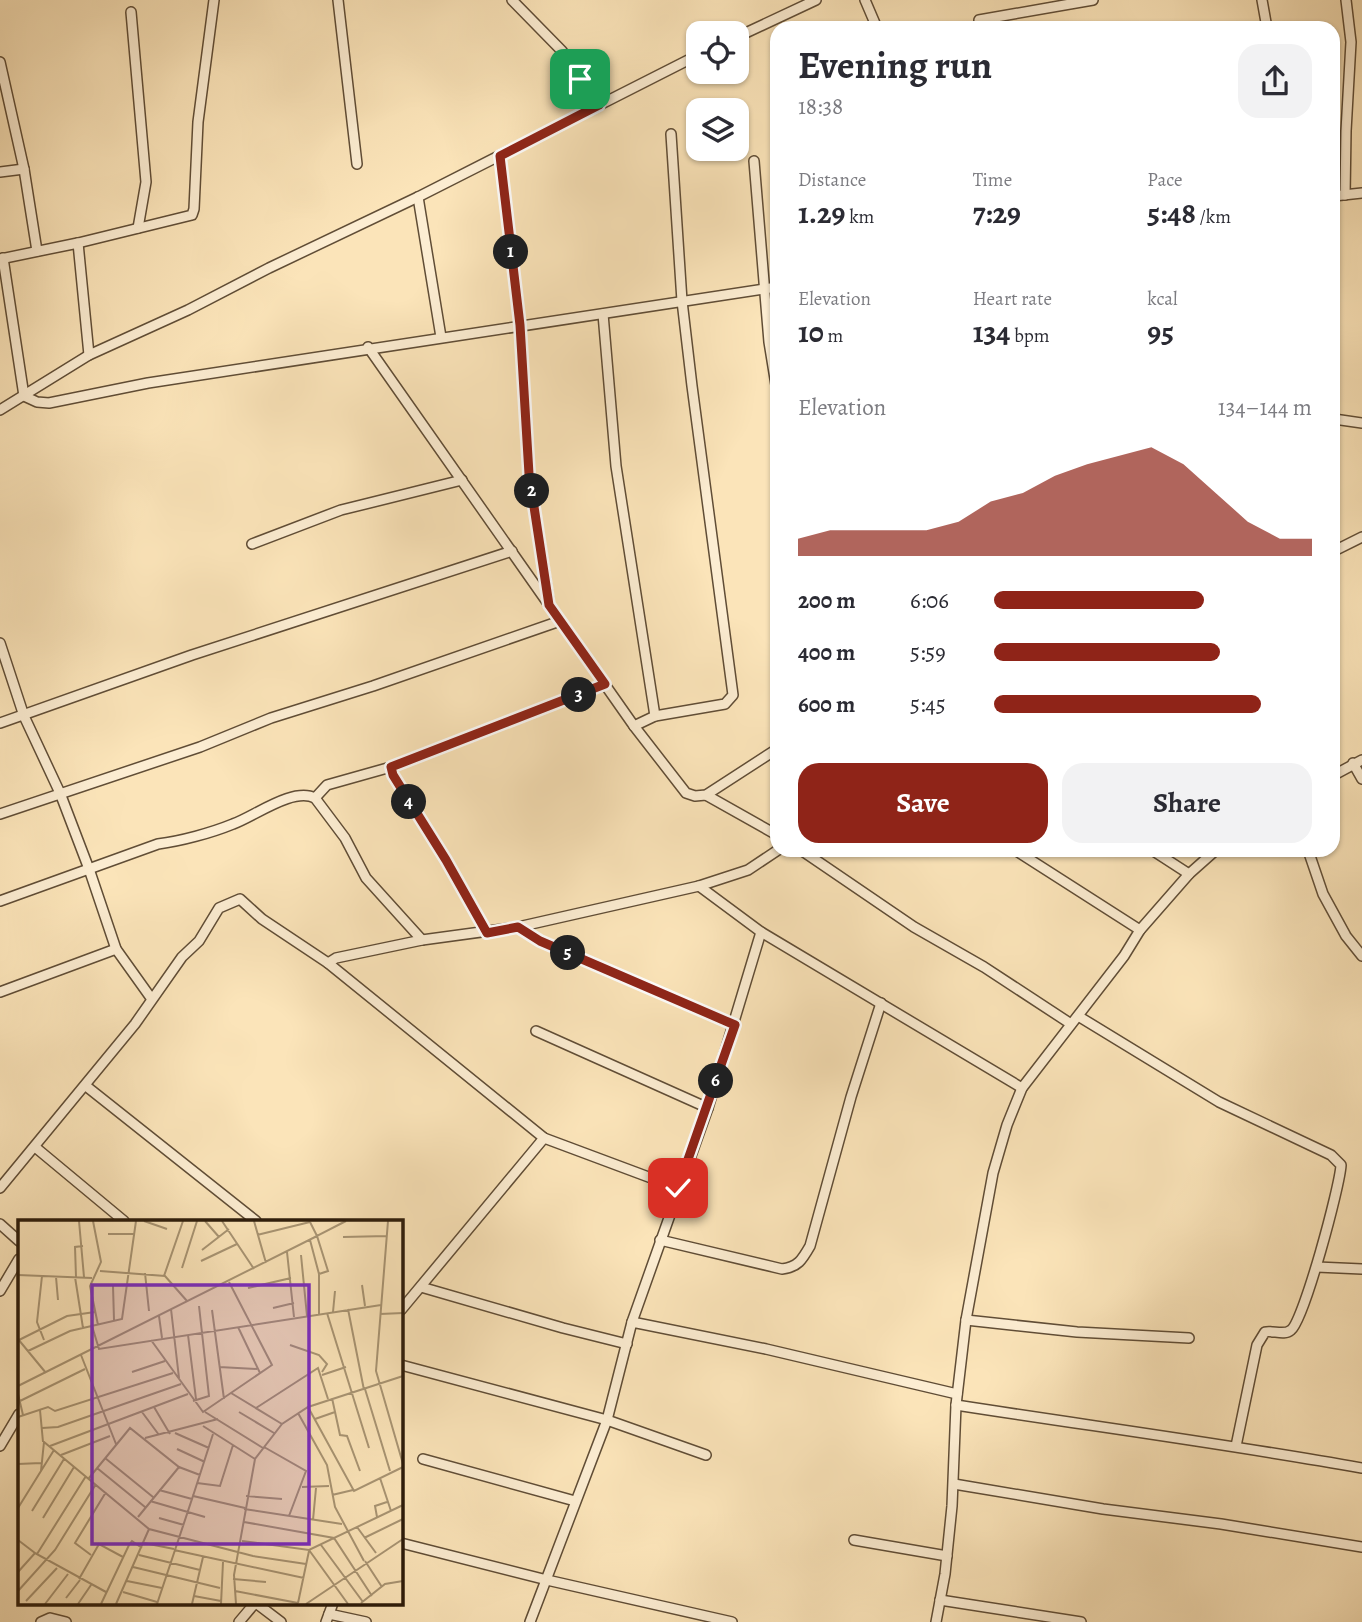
<!DOCTYPE html>
<meta charset="utf-8">
<style>
body{margin:0;font-family:Alegreya,serif;background:#f2f2f3;color:#2b2b33;height:100vh;display:flex;flex-direction:column;font-size:26px;white-space:nowrap}
*{box-sizing:border-box;margin:0}
p{font-size:23px;color:#7c7c81}
.icon{flex:none;width:38px;height:38px;fill:none;stroke:currentColor;stroke-width:2;stroke-linecap:round;stroke-linejoin:round}
.map{position:relative;flex:1;overflow:hidden}
.details{position:absolute;left:770px;top:21px;width:570px;height:836px;display:flex;flex-direction:column;background:#fff;border-radius:21px;box-shadow:0 2px 5px #0004}
.details>*{flex:none}
.buttons{position:absolute;left:686px;top:21px;display:grid;gap:14px}
.buttons a{display:grid;place-items:center;width:63px;height:63px;border-radius:14px;background:#fff;box-shadow:0 2px 5px #0004;font-size:35px}
.pin{position:absolute;display:grid;place-items:center;width:60px;height:60px;color:#fff;margin:-30px;border-radius:14px;box-shadow:0 4px 10px #0006}
.km{position:absolute;width:35px;height:35px;margin:-18px;border-radius:50%;background:#222;color:#fff;font-size:19px;line-height:35px;text-align:center}
.round{display:grid;place-items:center;flex:none;width:74px;height:74px;border-radius:21px;background:#f2f2f3}
.head{display:flex;align-items:center;justify-content:space-between;height:119px;padding:0 28px}
h1{font-size:38px;font-weight:700;line-height:52px}
.metrics{display:grid;grid-template-columns:repeat(3,1fr);gap:10px;height:119px;padding:7px 28px}
.metrics div{display:grid;align-content:center}
.metrics b{font-size:30px;font-weight:700}
.metrics small{font-size:19px;font-weight:400}
.metrics p{font-size:19px}
.chart{height:196px;padding:14px 28px}
.chart p{display:flex;justify-content:space-between}
.chart svg{width:100%;height:126px;margin-top:7px;fill:#8f2418;opacity:.7}
.button{display:flex;gap:14px;margin-top:auto;padding:14px 28px}
.button a{flex:1;height:80px;border-radius:21px;background:#8f2418;color:#fff;font-size:28px;font-weight:700;line-height:80px;text-align:center}
.button a+a{background:#f2f2f3;color:#2b2b33}
ul{padding:0 28px;list-style:none;font-size:23px}
li{display:grid;grid-template-columns:112px 84px 1fr;align-items:center;height:52px}
li i{height:18px;border-radius:9px;background:#8f2418}
.map>svg:first-child{display:block}
.lines{fill:none;stroke-linecap:round;stroke-linejoin:round}
.street-casing{stroke:#604d36;stroke-width:12}
.street{stroke:#fcedd2;stroke-width:9}
.route-casing{stroke:#fff;stroke-width:14}
.route{stroke:#8f2418;stroke-width:9}
.inset-road{fill:none;stroke:#a89473;stroke-width:2}
.view{fill:#7b2cbf;fill-opacity:0.15;stroke:#7b2cbf;stroke-width:3.5}
.inset-edge{fill:none;stroke:#2c1b0a;stroke-width:3.5}
</style>
<div class="map">
<svg width="1362" height="1622" viewBox="0 0 1362 1622">
<rect width="100%" height="100%" fill="#fbe4b9"/>
<filter id="stains"><feTurbulence type="fractalNoise" baseFrequency=".00286" numOctaves="4"/><feColorMatrix values="0 0 0 0 .2 0 0 0 0 .09 0 0 0 0 .02 0 0 0 .5 -.17"/></filter>
<radialGradient id="worn" r=".72"><stop offset=".6" stop-color="#630" stop-opacity="0"/><stop offset="1" stop-color="#630" stop-opacity=".3"/></radialGradient>
<g class="lines">
<g class="street-casing">
<g id="street">
<path d="M338,0L357,164"/>
<path d="M512,0L562,51L599,105"/>
<path d="M865,0L877,28"/>
<path d="M1262,0L1267,28"/>
<path d="M131,12L146,182L138,228"/>
<path d="M979,20L1093,0"/>
<path d="M737,37L816,0"/>
<path d="M0,62L24,169L37,251"/>
<path d="M500,156L520,325L529,473L549,602"/>
<path d="M754,161L769,342L777,391"/>
<path d="M0,172L24,169"/>
<path d="M1345,195L1346,131L1351,42L1346,0"/>
<path d="M1334,196L1362,193"/>
<path d="M418,197L441,337"/>
<path d="M78,243L89,355"/>
<path d="M3,258L24,396L37,402L49,403L148,383L777,287"/>
<path d="M0,259L78,243L192,215L194,209L198,122L214,0"/>
<path d="M603,314L616,466L655,716"/>
<path d="M368,347L634,726L686,793L695,796L706,795L777,749"/>
<path d="M0,410L89,355L188,310L269,268L418,197L698,55"/>
<path d="M1334,419L1362,423"/>
<path d="M252,544L341,510L462,480"/>
<path d="M1334,551L1362,537"/>
<path d="M0,643L24,716L60,793L89,869L116,949L151,998"/>
<path d="M0,723L192,655L512,551"/>
<path d="M634,726L655,716L725,704L733,695L692,386L682,301L671,134"/>
<path d="M1353,763L1362,779"/>
<path d="M391,767L393,775L446,860L487,933"/>
<path d="M1334,775L1362,760"/>
<path d="M706,795L777,835"/>
<path d="M315,798L327,785L391,767L605,684"/>
<path d="M0,814L200,747L271,718L373,686L560,621"/>
<path d="M801,850L914,927L984,967L1071,1024"/>
<path d="M1015,850L1140,930"/>
<path d="M1152,850L1189,874"/>
<path d="M1308,850L1323,894L1346,936L1362,956"/>
<path d="M699,886L761,932L1022,1088"/>
<path d="M0,901L158,844C181,841 211,833 233,824C255,816 293,787 315,798L345,838L366,878L422,940"/>
<path d="M518,927L540,941L735,1025"/>
<path d="M328,963L336,958L422,940L518,927L699,886L748,870L778,850"/>
<path d="M0,992L116,949"/>
<path d="M1078,1016L1219,1102L1331,1155L1341,1165C1340,1186 1304,1320 1291,1330C1284,1336 1273,1330 1265,1332L1257,1345L1236,1446"/>
<path d="M536,1031L708,1108"/>
<path d="M86,1086L256,1221"/>
<path d="M35,1147L124,1221"/>
<path d="M0,1188L135,1024L182,957L199,941L219,908L240,899L262,919L328,963L544,1138L678,1188"/>
<path d="M0,1224L19,1241"/>
<path d="M660,1240L782,1269C798,1267 802,1260 810,1246L851,1097L881,1003"/>
<path d="M1317,1267L1362,1269"/>
<path d="M421,1287L563,1328L627,1344"/>
<path d="M0,1291L19,1259"/>
<path d="M401,1310L544,1138"/>
<path d="M966,1320L1077,1332L1189,1338"/>
<path d="M632,1322L708,1108L761,932"/>
<path d="M401,1365L607,1420L706,1455"/>
<path d="M956,1405C1091,1426 1227,1444 1362,1468"/>
<path d="M0,1446L19,1414"/>
<path d="M423,1459L575,1501"/>
<path d="M954,1484L1103,1509L1221,1524L1362,1547"/>
<path d="M854,1540L947,1556"/>
<path d="M401,1543L547,1580L732,1622"/>
<path d="M940,1600L1081,1622"/>
<path d="M256,1603L281,1622"/>
<path d="M329,1614L366,1622"/>
<path d="M41,1622L50,1618L66,1622"/>
<path d="M239,1622L255,1603"/>
<path d="M326,1622L333,1603"/>
<path d="M530,1622L607,1420L632,1322L766,1349L957,1394"/>
<path d="M936,1622L945,1574L952,1506L956,1405L966,1320L993,1173L1007,1125L1022,1088L1124,956L1140,930L1189,874L1216,850"/>
</g>
</g>
<use href="#street" class="street"/>
</g>
<g class="lines">
<g class="route-casing">
<path id="route" d="M580,79L599,105L500,156L520,325L529,474L549,605L605,684L391,767L393,775L446,860L487,933L518,927L540,941L735,1025L678,1188"/>
</g>
<use href="#route" class="route"/>
</g>
<g transform="translate(18 1220)">
<rect width="385" height="385" fill="#fbe4b9"/>
<path class="inset-road" d="M61,1L66,57M75,1L83,42L72,66L80,105M126,1L149,9M187,1L201,17M204,1L236,49M236,1L248,43M370,1L358,151L385,244M292,2L299,16L328,1M90,14H116M239,15L292,2M325,17L369,16M292,20L301,54M184,30L211,9M269,32L276,97M283,35L289,96M183,41L219,24M164,48L179,1M82,51L147,56L169,81M127,53L131,91M0,55L74,58M24,56L19,102L26,120M146,56L165,1M38,57L40,80M57,57L65,108M58,57L57,27L65,26M344,65L347,86M95,66L96,100M230,68L273,58M255,88L276,83M153,89L161,158M330,89L346,170M194,90L206,179M315,92L317,71M309,93L351,228M362,94L385,93M141,96L144,118M74,106L81,129L363,85M220,107L242,153M170,115L178,179M0,119L28,153M1,120L49,96L77,92M133,120L185,192L254,145L211,62M272,125L301,135L309,144L304,152M10,131L52,111L104,99L118,1M63,135L98,224M201,147L239,149M114,152L147,141M304,155L328,147M0,166L299,16L310,51L301,54V94M347,169L372,251M213,173L264,204M0,174L5,195M314,178L322,215L329,216L342,251M2,181L67,149M175,181L191,176L181,86M136,187L152,214M290,187L336,271L385,247M238,188L300,148L310,179M22,190L25,222M124,192L141,215M187,192L245,228M221,192L256,213M280,193L309,245L317,287L346,341M0,197L30,187L37,191L155,153M297,199L317,192M185,206L237,239M24,208L40,207L163,164M157,213L191,228M127,218L200,199M32,226L170,174M246,227L288,251L271,296M159,229L187,242M43,235L92,216M87,238L135,277M0,244L23,243M79,248L127,287M23,251L26,222L131,309L235,336L288,344M71,258L112,208L161,247L182,255M362,258L373,291M179,263L202,266L215,225M284,267L311,266M141,270L174,279M314,275L335,270M175,276L195,214M228,276L264,279M132,281L187,297M0,288L36,230M226,289L324,304M14,291L46,239M120,297L161,247M359,297L357,286L369,282M25,298L56,247M141,298L166,305M295,300L298,268M226,302L316,318L354,376M339,307L358,333M346,318L385,299M0,320L17,333M224,321L291,330L385,285M126,323L156,329M303,325L345,382M156,330L286,358M291,330L330,384M19,334L68,256M73,335L57,323L88,272M121,335L182,350M347,341L364,367M115,347L202,368M0,352L17,333L88,372M61,359L81,324L105,337M215,359L248,362M109,361L144,368M0,371L37,330L78,264M217,371L280,383M105,372L139,382M176,376L203,381M48,378L62,360M8,381L39,348M280,383L291,331M343,383L367,364L385,361M27,384L50,354M60,384L73,365M83,384L111,325L114,321L124,328M98,384L131,309M139,384L175,276L227,288M174,384L185,337M203,384L205,342M218,384L216,355L237,239L264,204L290,187L385,156M288,384L385,319"/>
<path class="view" d="M74,65H291V324H74Z"/>
<rect width="385" height="385" class="inset-edge"/>
</g>
<rect width="100%" height="100%" filter="url(#stains)"/>
<rect width="100%" height="100%" fill="url(#worn)"/>
</svg>
<div class="buttons">
<a><svg class="icon" aria-label="locate" viewBox="0 0 24 24"><circle cx="12" cy="12" r="6"/><path d="M12 2v4M12 18v4M2 12h4M18 12h4"/></svg></a>
<a><svg class="icon" aria-label="layers" viewBox="0 0 24 24"><path d="M12 4l9 5-9 5-9-5zM3 14l9 5 9-5"/></svg></a>
</div>
<div class="pin" style="left:580px;top:79px;background:#1e9e55"><svg class="icon" aria-label="arrive" viewBox="0 0 24 24"><path d="M6 21V4h12l-3 4 3 4H6"/></svg></div>
<div class="pin" style="left:678px;top:1188px;background:#d93025"><svg class="icon" aria-label="check" viewBox="0 0 24 24"><path d="M5 12l5 5 9-10"/></svg></div>
<b class="km" style="left:511px;top:252px">1</b>
<b class="km" style="left:532px;top:491px">2</b>
<b class="km" style="left:579px;top:695px">3</b>
<b class="km" style="left:409px;top:802px">4</b>
<b class="km" style="left:568px;top:953px">5</b>
<b class="km" style="left:716px;top:1081px">6</b>
<section class="details">
<div class="head"><div><h1>Evening run</h1><p>18:38</p></div><a class="round"><svg class="icon" aria-label="share" viewBox="0 0 24 24"><path d="M12 15V3M7 8l5-5 5 5M5 13v7h14v-7"/></svg></a></div>
<div class="metrics">
<div><p>Distance</p><b>1.29<small> km</small></b></div>
<div><p>Time</p><b>7:29</b></div>
<div><p>Pace</p><b>5:48<small> /km</small></b></div>
</div>
<div class="metrics">
<div><p>Elevation</p><b>10<small> m</small></b></div>
<div><p>Heart rate</p><b>134<small> bpm</small></b></div>
<div><p>kcal</p><b>95</b></div>
</div>
<div class="chart"><p><span>Elevation</span>134–144 m</p>
<svg viewBox="0 0 160 44" preserveAspectRatio="none"><path d="M0 44V38L10 35L20 35L30 35L40 35L50 32L60 25L70 22L80 16L90 12L100 9L110 6L120 12L130 22L140 32L150 38L160 38V44z"/></svg>
</div>
<ul>
<li><b>200 m</b>6:06<i style="width:66%"></i></li>
<li><b>400 m</b>5:59<i style="width:71%"></i></li>
<li><b>600 m</b>5:45<i style="width:84%"></i></li>
</ul>
<div class="button"><a>Save</a><a>Share</a></div>
</section>
</div>
